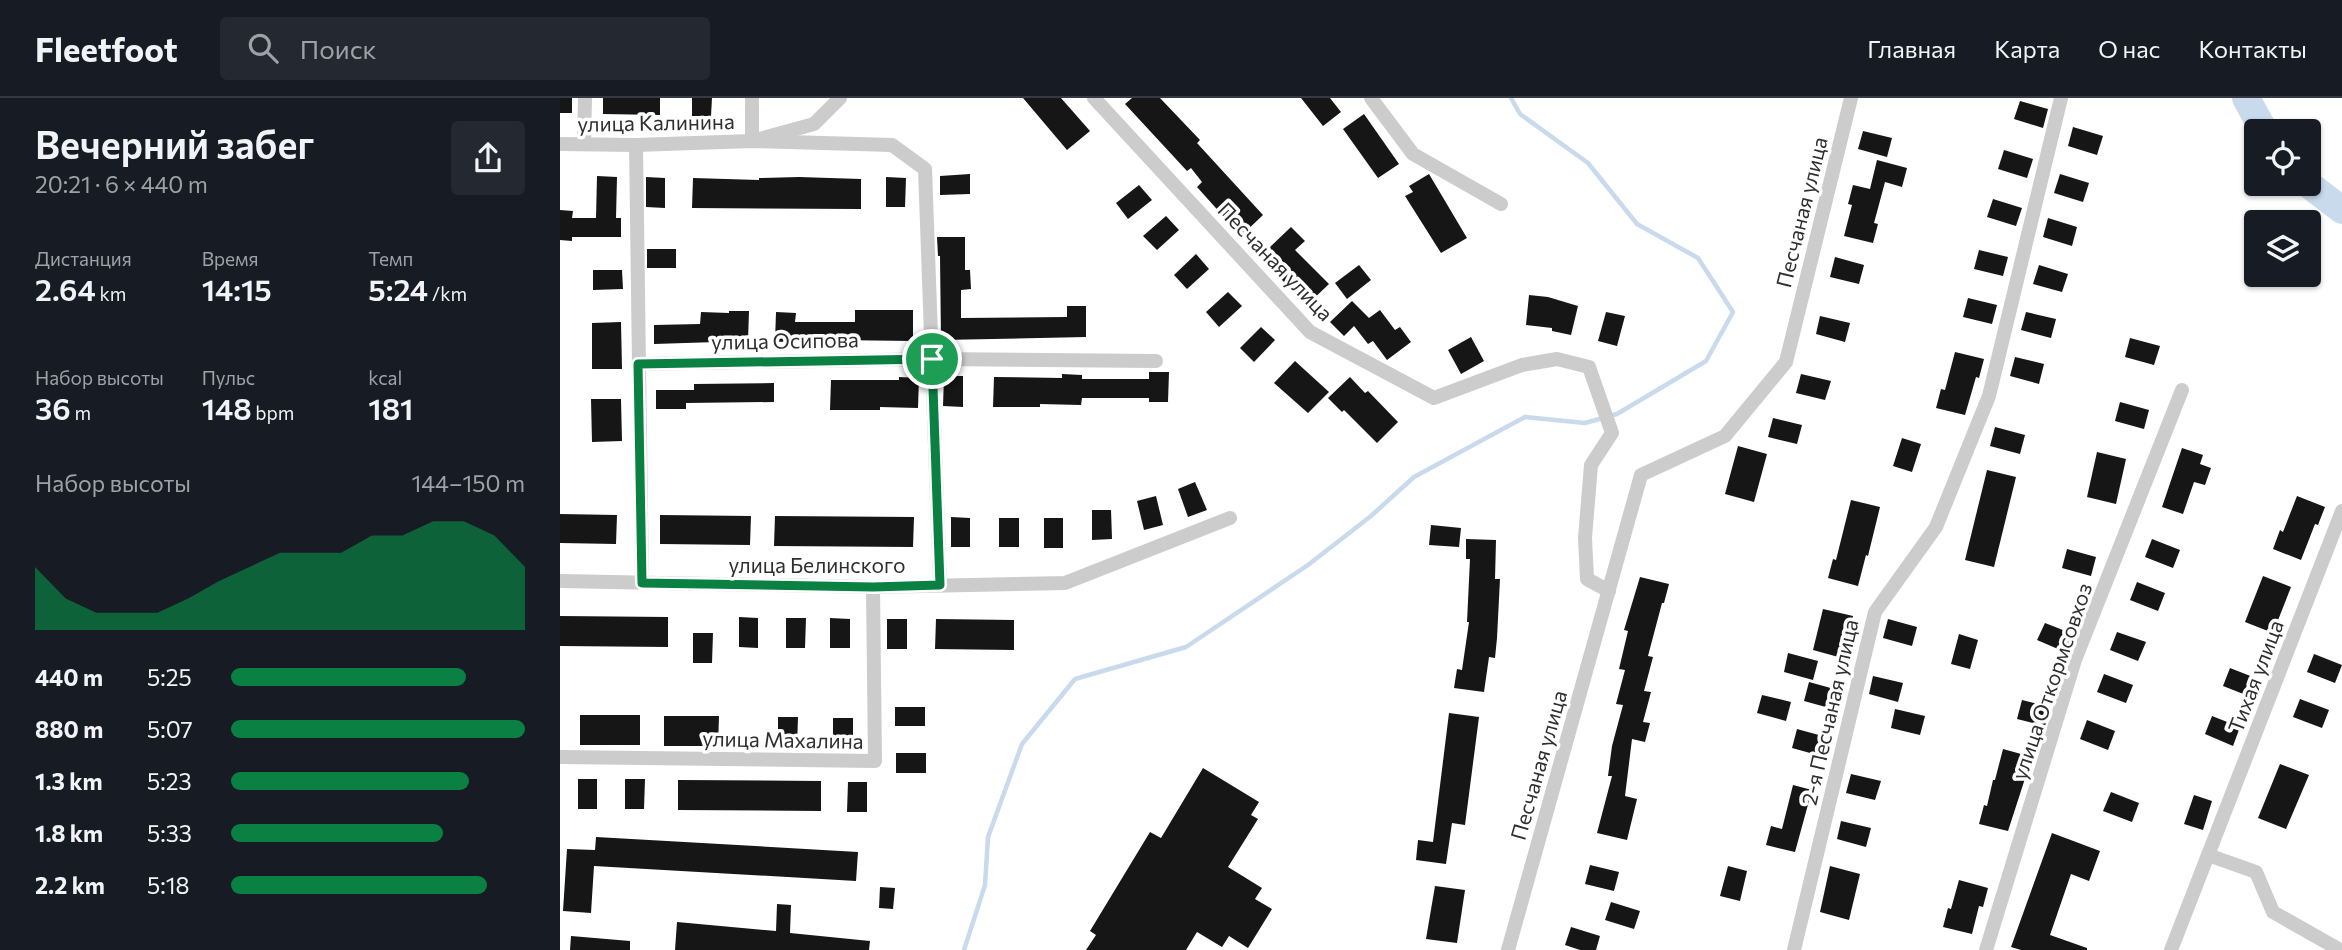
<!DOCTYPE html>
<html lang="ru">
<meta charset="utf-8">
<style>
body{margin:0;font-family:Commissioner,sans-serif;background:#242831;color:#f1f3f6;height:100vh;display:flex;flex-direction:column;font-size:26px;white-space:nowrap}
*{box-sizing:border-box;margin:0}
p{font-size:23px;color:#9ea1a6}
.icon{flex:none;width:38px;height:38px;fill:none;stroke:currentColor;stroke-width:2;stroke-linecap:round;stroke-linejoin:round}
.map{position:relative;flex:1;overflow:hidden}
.panel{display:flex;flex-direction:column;background:#171b24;width:560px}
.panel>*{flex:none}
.buttons{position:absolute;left:1684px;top:21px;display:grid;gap:14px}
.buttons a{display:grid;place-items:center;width:77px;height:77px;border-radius:7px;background:#171b24;box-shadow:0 2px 5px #0004;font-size:35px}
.pin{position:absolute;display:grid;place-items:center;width:60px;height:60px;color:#fff;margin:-30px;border:4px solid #fff;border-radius:50%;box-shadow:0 2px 7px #0007}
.round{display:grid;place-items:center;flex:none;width:74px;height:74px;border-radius:7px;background:#242831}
.overview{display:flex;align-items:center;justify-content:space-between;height:119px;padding:0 35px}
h1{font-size:38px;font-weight:600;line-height:52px}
.metrics{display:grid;grid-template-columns:repeat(3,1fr);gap:10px;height:119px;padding:7px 35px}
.metrics div{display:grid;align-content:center}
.metrics b{font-size:30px;font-weight:600}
.metrics small{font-size:19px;font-weight:400}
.metrics p{font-size:19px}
.chart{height:196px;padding:14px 35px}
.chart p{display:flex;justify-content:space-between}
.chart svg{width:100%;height:126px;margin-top:7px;fill:#0b8043;opacity:.7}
ul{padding:0 35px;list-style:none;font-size:23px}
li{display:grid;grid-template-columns:112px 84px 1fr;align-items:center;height:52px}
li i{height:18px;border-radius:9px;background:#0b8043}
header{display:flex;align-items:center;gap:42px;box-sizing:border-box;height:98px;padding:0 35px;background:#171b24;border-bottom:2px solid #363941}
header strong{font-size:33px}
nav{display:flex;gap:38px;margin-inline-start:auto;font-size:24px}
.search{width:490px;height:63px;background:#242831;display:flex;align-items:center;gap:18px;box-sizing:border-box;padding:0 24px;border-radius:7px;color:#9ea1a6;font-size:26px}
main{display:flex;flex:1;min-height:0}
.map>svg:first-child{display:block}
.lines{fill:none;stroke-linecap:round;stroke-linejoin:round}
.stream{stroke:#c9daec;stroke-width:4.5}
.river{stroke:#c9daec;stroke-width:28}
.building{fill:#161616}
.minor{stroke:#ccc;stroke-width:14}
.route-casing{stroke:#fff;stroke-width:14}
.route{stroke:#0b8043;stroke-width:9}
.labels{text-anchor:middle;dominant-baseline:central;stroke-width:7;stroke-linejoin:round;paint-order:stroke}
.street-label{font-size:21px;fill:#2f2f2f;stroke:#fff}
</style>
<header>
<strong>Fleetfoot</strong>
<div class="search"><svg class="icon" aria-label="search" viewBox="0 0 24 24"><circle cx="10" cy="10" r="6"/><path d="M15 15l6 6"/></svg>Поиск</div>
<nav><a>Главная</a><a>Карта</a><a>О нас</a><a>Контакты</a></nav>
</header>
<main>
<section class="panel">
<div class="overview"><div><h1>Вечерний забег</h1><p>20:21 · 6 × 440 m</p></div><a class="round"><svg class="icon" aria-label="share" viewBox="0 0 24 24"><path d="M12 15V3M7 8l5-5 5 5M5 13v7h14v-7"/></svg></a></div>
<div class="metrics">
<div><p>Дистанция</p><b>2.64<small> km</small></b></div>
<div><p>Время</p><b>14:15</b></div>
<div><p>Темп</p><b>5:24<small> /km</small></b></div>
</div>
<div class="metrics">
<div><p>Набор высоты</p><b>36<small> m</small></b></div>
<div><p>Пульс</p><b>148<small> bpm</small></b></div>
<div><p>kcal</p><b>181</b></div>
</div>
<div class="chart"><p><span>Набор высоты</span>144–150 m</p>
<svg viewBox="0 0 160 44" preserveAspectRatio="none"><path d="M0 44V22L10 33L20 38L30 38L40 38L50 33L60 27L70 22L80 17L90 17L100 17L110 11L120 11L130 6L140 6L150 11L160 22V44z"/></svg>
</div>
<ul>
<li><b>440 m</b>5:25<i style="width:80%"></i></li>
<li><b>880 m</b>5:07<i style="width:100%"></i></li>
<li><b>1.3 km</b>5:23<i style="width:81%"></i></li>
<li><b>1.8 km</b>5:33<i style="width:72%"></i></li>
<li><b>2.2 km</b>5:18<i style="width:87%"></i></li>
</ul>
</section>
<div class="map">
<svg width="1782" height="852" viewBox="0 0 1782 852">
<rect width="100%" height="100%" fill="#fff"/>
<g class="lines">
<path class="stream" d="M404,852L425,787L428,739L462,646L515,581L626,549L748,467L811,418L854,379L965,319L1025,325L1057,316L1146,263L1173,214L1138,160L1077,126L1028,65L960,16L951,0"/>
<g class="river">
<path d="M1686,0L1704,33"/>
<path d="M1748,86L1782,112"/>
</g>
</g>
<g class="building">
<rect x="0" y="0" width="12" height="15"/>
<path d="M43,0H100V17L43,16Z"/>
<path d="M132,0H152L151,18H132Z"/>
<path d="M463,0H501L530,33L507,52Z"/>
<path d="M572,0H600L640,42L637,45L703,117L681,138L637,89L642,84L631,70L627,73L565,6Z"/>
<path d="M741,0H770L781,14L763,28Z"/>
<path d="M1460,3L1488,11L1483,30L1454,21Z"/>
<path d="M804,16L839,66L818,80L783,31Z"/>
<path d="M1513,29L1543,38L1537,57L1508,48Z"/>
<path d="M1303,33L1332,40L1327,59L1298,51Z"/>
<path d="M1444,52L1473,61L1467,80L1438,71Z"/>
<path d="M1317,62L1347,70L1342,89L1325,84L1314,125L1318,126L1313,145L1284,138L1292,107L1288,106L1293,87L1310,91Z"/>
<path d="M410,76V96L380,97V78Z"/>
<path d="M869,76L907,140L881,155L845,98L853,94L849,88Z"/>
<path d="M1500,76L1529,85L1523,104L1494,95Z"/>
<path d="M37,78L57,79L56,120H61V139H12V143L0,142V112L13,113L12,120H36Z"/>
<path d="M86,79L105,80V110L86,109Z"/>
<path d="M239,79L301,81V111L132,110L133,80L199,82V80Z"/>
<path d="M326,79L346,80L345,109H326Z"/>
<path d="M579,87L592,102L568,121L556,105Z"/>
<path d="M1433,101L1462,110L1456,128L1427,119Z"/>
<path d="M606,118L619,132L597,152L583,138Z"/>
<path d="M1488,120L1517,129L1512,148L1483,139Z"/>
<path d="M731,129L745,143L735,152L769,186L747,207L714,174L724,165L709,150Z"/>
<path d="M377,139H405V172H410L411,191L401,192V220L507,219V208H526V239L381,242L380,158H378Z"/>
<rect x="87" y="151" width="29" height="19"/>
<path d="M1419,152L1448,159L1443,178L1414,171Z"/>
<path d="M636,156L649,171L627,191L614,177Z"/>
<path d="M1275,159L1304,167L1299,186L1270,179Z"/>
<path d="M799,167L811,182L787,201L775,185Z"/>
<path d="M1479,167L1508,176L1502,194L1473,186Z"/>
<path d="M33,172H62L63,191L33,192Z"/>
<path d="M668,194L682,208L659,229L646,214Z"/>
<path d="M969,197L988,199L1018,208L1011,237L992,233V230L966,227Z"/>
<path d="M1408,200L1437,207L1432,226L1403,219Z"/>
<path d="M792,203L809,220L820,212L835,232L840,229L851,244L827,262L813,243L808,246L794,228L784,238L770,224Z"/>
<path d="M295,212H353V243L274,242L215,244L216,214L236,215L235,224H295Z"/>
<path d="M169,213H189L188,243L94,246V227L140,226L141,214L169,215Z"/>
<path d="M1046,214L1065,218L1057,248L1038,243Z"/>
<path d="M1466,214L1496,221L1491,240L1461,232Z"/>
<path d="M1260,218L1290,225L1285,244L1256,236Z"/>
<path d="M61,224L62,271H32V225Z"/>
<path d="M701,229L715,242L694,264L680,250Z"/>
<path d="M911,239L924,263L901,276L888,252Z"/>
<path d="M1570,240L1600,248L1594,267L1565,259Z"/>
<path d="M1395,254L1424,261L1419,280L1416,279L1405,317L1376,310L1381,291L1385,292Z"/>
<path d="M1455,259L1484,266L1479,286L1450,278Z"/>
<path d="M735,263L769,294L748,315L714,285Z"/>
<path d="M589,274H609L608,304H589V300H522L521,307L480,306V309H433L434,279L502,280V276L522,277V281H589Z"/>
<path d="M1241,276L1271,283L1265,302L1236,295Z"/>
<path d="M384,278H403V309L383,308Z"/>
<path d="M339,279L359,280L358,310L320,309V312H270L271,282H339Z"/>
<path d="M790,279L805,295L808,293L838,324L817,345L784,312L782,314L768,300Z"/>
<path d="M214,285V304L126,305V311H96V292H134V286Z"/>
<path d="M31,301H61L62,343L32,344Z"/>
<path d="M1560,304L1589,312L1584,331L1555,323Z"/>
<path d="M1213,320L1242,327L1237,346L1208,339Z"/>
<path d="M1435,329L1465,337L1460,356L1430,348Z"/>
<path d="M1342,340L1361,346L1352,374L1333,368Z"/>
<path d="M1178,348L1207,356L1194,404L1165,396Z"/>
<path d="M1622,350L1643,357L1640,366L1651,370L1645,387L1634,384L1623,416L1602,409Z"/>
<path d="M1537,354L1566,361L1556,406L1527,399Z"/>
<path d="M1427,372L1456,379L1434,469L1405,462Z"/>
<path d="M635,384L647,412L628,419L618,391Z"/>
<path d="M596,398L603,427L584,432L577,403Z"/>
<path d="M1737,398L1765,409L1758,427L1755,426L1741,462L1713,451L1720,432L1723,434Z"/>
<path d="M1291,402L1320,409L1308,458L1306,457L1298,488L1268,480L1273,461L1276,462Z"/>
<path d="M532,412H551L552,441L532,442Z"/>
<path d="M0,416L57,417L56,446L0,445Z"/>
<path d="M100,417L191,418L190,447L100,446Z"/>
<path d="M215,418L354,419L353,449L214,448Z"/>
<path d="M391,419L410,420V449H391Z"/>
<rect x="439" y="420" width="20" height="29"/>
<rect x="484" y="420" width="19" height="30"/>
<path d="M871,427L901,430L899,449L869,447Z"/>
<path d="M906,441L936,442L935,481H940L937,540L935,560L929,559L924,594L894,590L897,571L902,572L909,524H907L910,461H906Z"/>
<path d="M1592,441L1620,452L1613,470L1585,459Z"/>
<path d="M1507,451L1536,459L1531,478L1502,470Z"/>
<path d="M1703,478L1731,489L1713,535L1685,524Z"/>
<path d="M1080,479L1109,486L1104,505H1102L1088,558L1093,559L1084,593L1091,594L1083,624L1090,625L1085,644L1072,641L1065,698L1077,701L1067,742L1037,735L1052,678H1048L1052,648L1063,607L1056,606L1065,572L1059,571L1068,533L1064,532Z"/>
<path d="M1577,484L1605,495L1598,513L1570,502Z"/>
<path d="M1263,511L1293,518L1282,560L1253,552Z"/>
<path d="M0,518L108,519V549L0,548Z"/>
<path d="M179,519L198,520V550L179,549Z"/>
<path d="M226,520H246L245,550H226Z"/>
<path d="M270,520L290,521V550H270Z"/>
<rect x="327" y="521" width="20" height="30"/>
<path d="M376,521L454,522V552L375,551Z"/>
<path d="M1328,521L1357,529L1352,548L1323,540Z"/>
<path d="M1485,525L1513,536L1505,554L1477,542Z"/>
<path d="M1557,534L1586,544L1578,563L1550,552Z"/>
<path d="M133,535H153L152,565H133Z"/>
<path d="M1399,536L1418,542L1410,571L1391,566Z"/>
<path d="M1228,555L1258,563L1253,582L1224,574Z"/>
<path d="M1754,556L1782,567L1775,585L1747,574Z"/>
<path d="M1670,570L1698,581L1691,599L1663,588Z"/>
<path d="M1544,576L1573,587L1566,605L1537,594Z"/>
<path d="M1313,578L1343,585L1338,604L1309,596Z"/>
<path d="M1249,584L1278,592L1273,611L1244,603Z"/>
<path d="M1202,597L1231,604L1226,623L1197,615Z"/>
<path d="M1740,601L1769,612L1762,630L1733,619Z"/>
<path d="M1462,602L1490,609L1485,628L1457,621Z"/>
<rect x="335" y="609" width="30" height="19"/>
<path d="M1335,611L1365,618L1360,637L1331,630Z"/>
<path d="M889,615L919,619L905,727L892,725L886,766L856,762L858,742L873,744Z"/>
<rect x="20" y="617" width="60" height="30"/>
<path d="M104,618H159L158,648H104Z"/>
<path d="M1652,618L1680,629L1673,648L1645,636Z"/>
<path d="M218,619H238L237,649H218Z"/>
<rect x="273" y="620" width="20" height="30"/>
<path d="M1527,622L1555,633L1548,652L1520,641Z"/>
<path d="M1237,631L1266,639L1261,658L1232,650Z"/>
<path d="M1443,651L1472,659L1448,733L1419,726L1424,707L1427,708L1433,682H1435Z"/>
<rect x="336" y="655" width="30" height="20"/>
<path d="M1720,666L1749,677L1726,731L1698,720Z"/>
<path d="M643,670L699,704L691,717L698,721L668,769L702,790L695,801L712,811L688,850L669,838L662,849L637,834L626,852H526L536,837L530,833L590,734L601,740Z"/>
<path d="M1291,676L1321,683L1315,702L1286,695Z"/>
<rect x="18" y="681" width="19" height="30"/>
<path d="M65,681H85L84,711H65Z"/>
<path d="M118,682L261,683V713L118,712Z"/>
<path d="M288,684H307V714H287Z"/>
<path d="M1233,687L1252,692L1235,754L1206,747L1211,728L1222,731Z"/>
<path d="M1551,694L1579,705L1572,724L1543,713Z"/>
<path d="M1634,697L1652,703L1643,732L1624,726Z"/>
<path d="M1281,723L1311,730L1306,749L1277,741Z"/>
<path d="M1492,735L1540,753L1529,783L1511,776L1490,837L1527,850V852H1461L1451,849Z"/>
<path d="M36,739L298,754L296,783L34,768L31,815L3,813L7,751L35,752Z"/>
<path d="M1030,767L1059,774L1054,793L1025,786Z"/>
<path d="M1168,768L1187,773L1180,803L1160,798Z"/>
<path d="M1270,768L1300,776L1289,822L1260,814Z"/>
<path d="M1399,782L1428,790L1423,809L1419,808L1412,836L1383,829L1388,810L1391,811Z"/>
<path d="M875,788L905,792L897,845L866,841Z"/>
<path d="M320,789L335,790L333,811L319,810Z"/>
<path d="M1051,804L1080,813L1074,831L1045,822Z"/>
<path d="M217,806L231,807L230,835L310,843L309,852H115L117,824L216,833Z"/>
<path d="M1011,829L1040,838L1036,852H1020L1005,847Z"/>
<path d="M11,838L70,843V852H10Z"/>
</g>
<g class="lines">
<g class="minor">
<path d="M192,0V43L254,26L280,0"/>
<path d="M534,0L750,234L874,300L962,267L997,261L1029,269L1052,335L1031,367L1025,440L1027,481L1049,493"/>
<path d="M811,0L853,56L941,106"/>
<path d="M0,46L76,47L192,43L332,47L365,71L380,487"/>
<path d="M24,46L25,0"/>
<path d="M76,47L82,485"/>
<path d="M78,266L372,261L596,263"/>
<path d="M0,483L313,489L505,485L670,420"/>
<path d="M0,659L315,663L313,489"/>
<path d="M1648,757L1696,774L1713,814L1780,852"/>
<path d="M948,852L1081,377L1165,338L1226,264L1291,0"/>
<path d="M1234,852L1315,514L1376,429L1429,298L1501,0"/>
<path d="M1426,852L1515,562L1622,292"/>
<path d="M1611,852L1782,413"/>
</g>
</g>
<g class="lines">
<g class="route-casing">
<path id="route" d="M372,261L380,487L313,489L82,485L78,266Z"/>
</g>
<use href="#route" class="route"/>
</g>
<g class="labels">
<g class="street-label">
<text transform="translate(96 24) rotate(-1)">улица Калинина</text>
<text transform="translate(1241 114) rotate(-76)">Песчаная улица</text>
<text transform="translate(716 163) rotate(46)">Песчаная улица</text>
<text transform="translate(225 242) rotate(-1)">улица Осипова</text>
<text x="257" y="466">улица Белинского</text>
<text transform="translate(1695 578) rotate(-69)">Тихая улица</text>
<text transform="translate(1491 583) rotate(-71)">улица Откормсовхоз</text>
<text transform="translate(1269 614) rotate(-77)">2-я Песчаная улица</text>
<text transform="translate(223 641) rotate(1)">улица Махалина</text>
<text transform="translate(978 667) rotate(-74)">Песчаная улица</text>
</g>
</g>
</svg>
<div class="buttons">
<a><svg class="icon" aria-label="locate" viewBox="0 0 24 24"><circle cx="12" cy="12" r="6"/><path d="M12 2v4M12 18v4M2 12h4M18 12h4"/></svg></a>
<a><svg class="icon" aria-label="layers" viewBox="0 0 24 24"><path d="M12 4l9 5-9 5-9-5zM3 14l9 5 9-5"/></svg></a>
</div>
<div class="pin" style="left:372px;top:261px;background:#1e9e55"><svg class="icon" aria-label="arrive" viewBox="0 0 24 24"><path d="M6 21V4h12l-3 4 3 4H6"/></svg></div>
</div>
</main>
